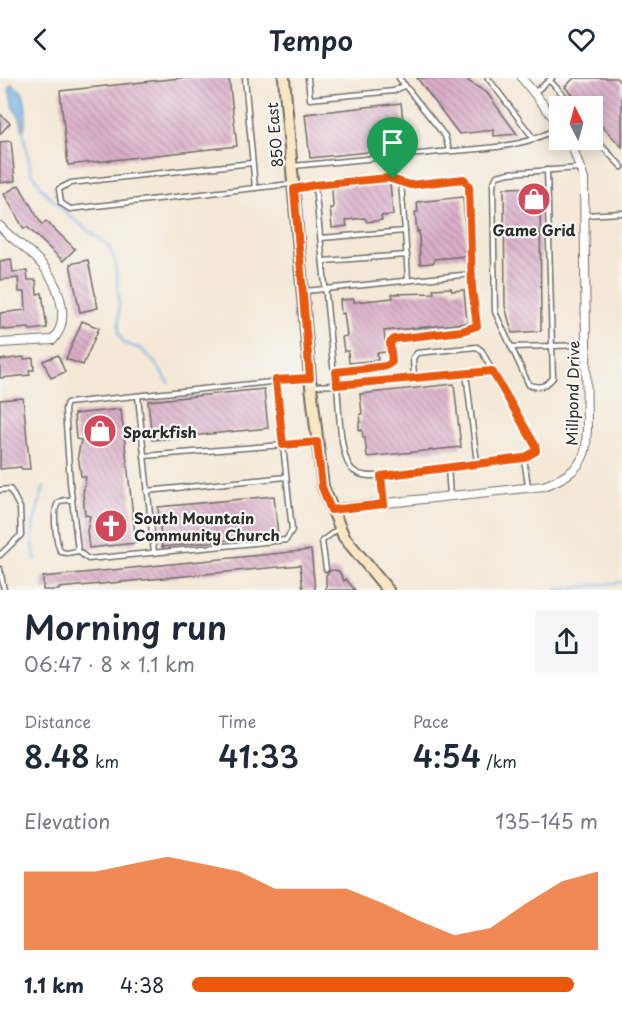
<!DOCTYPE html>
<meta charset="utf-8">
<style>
body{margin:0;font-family:"Playpen Sans",sans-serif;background:#f6f6f7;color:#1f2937;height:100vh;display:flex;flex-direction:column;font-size:22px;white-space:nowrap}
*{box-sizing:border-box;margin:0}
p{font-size:20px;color:#747a83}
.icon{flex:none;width:33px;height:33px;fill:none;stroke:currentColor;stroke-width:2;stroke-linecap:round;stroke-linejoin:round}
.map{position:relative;height:512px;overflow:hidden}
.drawer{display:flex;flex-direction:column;background:#fff;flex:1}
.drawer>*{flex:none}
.needle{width:39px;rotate:354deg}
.buttons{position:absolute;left:549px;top:18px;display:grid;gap:12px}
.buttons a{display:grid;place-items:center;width:54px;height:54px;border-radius:0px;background:#fff;box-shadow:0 3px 15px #0003;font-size:30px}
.pin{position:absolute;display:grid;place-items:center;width:51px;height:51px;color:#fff;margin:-62px -26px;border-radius:50% 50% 50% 0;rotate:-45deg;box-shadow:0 0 6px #0007}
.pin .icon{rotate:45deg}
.round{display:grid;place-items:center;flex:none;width:63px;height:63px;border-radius:0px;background:#f6f6f7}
.summary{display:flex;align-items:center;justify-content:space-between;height:102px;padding:0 24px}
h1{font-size:33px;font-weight:600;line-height:45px}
.metrics{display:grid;grid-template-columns:repeat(3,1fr);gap:9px;height:102px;padding:6px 24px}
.metrics div{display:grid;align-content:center}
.metrics b{font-size:30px;font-weight:600}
.metrics small{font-size:16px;font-weight:400}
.metrics p{font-size:16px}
.chart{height:168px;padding:12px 24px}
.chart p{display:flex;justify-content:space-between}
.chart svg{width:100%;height:108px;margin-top:6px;fill:#ea580c;opacity:.7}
ul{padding:0 24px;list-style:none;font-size:20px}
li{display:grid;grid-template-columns:96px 72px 1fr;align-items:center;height:45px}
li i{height:15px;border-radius:8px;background:#ea580c}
header{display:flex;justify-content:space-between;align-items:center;height:78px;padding:0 24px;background:#fff;font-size:27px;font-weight:600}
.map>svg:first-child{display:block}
.water{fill:#71b0e4;stroke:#4e6e88;stroke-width:1.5}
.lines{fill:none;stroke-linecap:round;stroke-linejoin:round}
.stream{stroke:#71b0e4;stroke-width:2}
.building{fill:url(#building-back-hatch)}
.service-casing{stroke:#716d67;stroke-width:7}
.minor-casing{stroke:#716d67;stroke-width:10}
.secondary-casing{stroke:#716d67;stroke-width:14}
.service{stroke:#fff;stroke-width:4}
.minor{stroke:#fff;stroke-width:8}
.secondary{stroke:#f9e7c3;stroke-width:10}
.route-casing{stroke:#fff;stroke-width:12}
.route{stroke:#ea580c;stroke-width:8}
.labels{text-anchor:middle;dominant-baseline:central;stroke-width:4.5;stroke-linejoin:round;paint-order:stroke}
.street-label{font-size:15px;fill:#2b2b2b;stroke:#f6f6f2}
.poi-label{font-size:15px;font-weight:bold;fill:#2b2b2b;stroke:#f6f6f2;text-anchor:start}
</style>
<header><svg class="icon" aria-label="back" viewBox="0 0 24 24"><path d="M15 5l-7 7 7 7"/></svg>Tempo<svg class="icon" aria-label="heart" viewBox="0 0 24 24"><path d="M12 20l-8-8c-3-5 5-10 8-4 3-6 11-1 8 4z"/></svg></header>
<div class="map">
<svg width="622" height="512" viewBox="0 0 622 512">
<defs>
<pattern id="building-back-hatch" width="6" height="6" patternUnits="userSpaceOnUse" patternTransform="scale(1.5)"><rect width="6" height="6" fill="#daaec8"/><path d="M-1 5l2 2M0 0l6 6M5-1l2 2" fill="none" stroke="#b18ea3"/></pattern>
</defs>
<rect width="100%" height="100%" fill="#f6f6f2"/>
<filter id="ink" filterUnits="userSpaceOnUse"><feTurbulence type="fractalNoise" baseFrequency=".0167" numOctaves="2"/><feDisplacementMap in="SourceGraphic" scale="12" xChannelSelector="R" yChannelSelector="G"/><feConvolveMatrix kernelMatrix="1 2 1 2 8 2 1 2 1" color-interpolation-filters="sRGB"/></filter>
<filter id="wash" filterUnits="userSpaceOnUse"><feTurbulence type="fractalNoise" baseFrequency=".008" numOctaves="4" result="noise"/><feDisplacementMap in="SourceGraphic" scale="24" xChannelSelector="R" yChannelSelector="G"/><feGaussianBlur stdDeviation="1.35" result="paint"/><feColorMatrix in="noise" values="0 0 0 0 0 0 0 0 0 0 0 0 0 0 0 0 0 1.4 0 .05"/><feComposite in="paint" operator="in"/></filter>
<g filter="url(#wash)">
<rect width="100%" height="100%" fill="#f4e8d6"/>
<path class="water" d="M12,6C15,9 18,10 21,13C27,21 27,44 23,53L20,39L13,30L9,10Z"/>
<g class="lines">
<g class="stream">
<path d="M23,53L31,93L44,113L72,140L108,167L115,182L119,220V256L124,265L141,271L154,284L169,305"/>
<path d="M36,482C28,448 36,440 44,408"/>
<path d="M555,512L622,504"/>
</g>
</g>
<g id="blocks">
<g class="building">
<path d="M180,0H229L237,68L68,87L60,13Z"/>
<path d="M417,0H470L468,3L487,15L517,56L494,58V52L459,56Z"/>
<path d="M574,0H616L622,6V69L592,38V28H583L565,9Z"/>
<path d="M401,25L406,70L310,80L305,36Z"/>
<path d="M0,36L10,45L0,56Z"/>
<path d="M11,63L15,103L0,105V64Z"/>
<path d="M388,104L390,105L393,137L381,138L382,142L367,144L365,140L346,142L347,148L332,150L330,130H333L332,110Z"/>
<path d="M19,107L42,147L46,143L75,171L63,183L27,149L24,151L4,116Z"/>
<path d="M540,109L541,253L512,255L505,228L504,110Z"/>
<path d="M463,119L467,178L434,181V185L420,186L419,153L417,154L415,134H418L417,124Z"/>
<path d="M11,181L13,194L27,193L28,202H36L37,216L42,215L47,250L30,252L29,250L4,252V250L0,251V235L26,232L25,214H19L18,200L0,202V183Z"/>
<path d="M88,182L98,230L80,234L70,186Z"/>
<path d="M451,210L452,213L464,212L467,245L384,253L386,274L377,275L378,282L349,285L348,273H344L342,259L347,258L344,235L341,236L340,222L354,221V224L393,220L392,216L434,215L433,211Z"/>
<path d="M82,243L99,250L83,287L66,281Z"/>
<path d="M58,277L65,294L51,300L43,283Z"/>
<path d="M24,279V281L33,280L34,292H29L30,297L0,300V282Z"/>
<path d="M454,306L461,369L367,379L365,360H363L362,352L359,353V344H361L360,336H362L360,316Z"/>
<path d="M264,311L268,350L152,362L148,323Z"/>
<path d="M23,320L30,391H22L21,389L0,391V322Z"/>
<path d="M121,331L136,465L89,470L87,453L90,438L85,437L83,415L86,399L81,398L78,377L81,362L76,361L74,336Z"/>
<path d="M274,418L278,457L162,469L158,429Z"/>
<path d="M311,472L315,512H303L300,487L59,510V512H43V499Z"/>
<path d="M331,492L339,493L344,503L346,501L355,512H326V497Z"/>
</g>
</g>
</g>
<g filter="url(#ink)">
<use href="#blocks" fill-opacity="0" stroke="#716d67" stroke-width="1.5"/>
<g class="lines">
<g class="service-casing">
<g id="service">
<path d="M245,0L255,110L291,106"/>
<path d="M308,0L310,21L394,13L405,7"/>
<path d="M399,0L445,58L449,72"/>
<path d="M488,0L534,61"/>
<path d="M549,2L574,28"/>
<path d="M534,15L552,0"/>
<path d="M592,58L622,89"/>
<path d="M252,85L71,105L59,111L61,125L70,131L255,110"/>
<path d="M293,88C338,84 384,79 430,75C468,71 528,72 559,48"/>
<path d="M580,90L509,95L497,98L493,106L495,234L529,307C540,310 545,309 553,300L552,268L585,267"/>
<path d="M295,111L351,103L388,100L410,107L464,101L469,108L472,210L476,248L462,253L394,261L390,265L392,284L386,288L336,294L333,288L315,107"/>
<path d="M585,137L622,135"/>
<path d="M405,153L408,202"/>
<path d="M321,160L405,153L401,105"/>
<path d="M323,183L407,177"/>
<path d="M305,213L472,196"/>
<path d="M511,269L552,268L547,92"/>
<path d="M336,294L337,307L492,293L535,367L536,373L524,380"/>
<path d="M466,295L477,385"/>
<path d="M309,300L67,325L65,331L70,404L78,473L88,481L286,462L292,452L283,367L317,364"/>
<path d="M414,300L413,280L417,275L477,269L482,273L492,293"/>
<path d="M312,308L337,307C339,325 339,383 354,393C362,399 371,398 381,398L384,426"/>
<path d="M138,318L154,475"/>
<path d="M144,378L283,367L276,302"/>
<path d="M448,389L450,418"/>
<path d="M381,398L524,380L528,408"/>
<path d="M0,412L10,411L20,430L21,457L0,477"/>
<path d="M147,413L286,399"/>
<path d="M72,422C67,422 61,421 58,425C52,433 56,467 61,474L67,475L78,473"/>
<path d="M0,491L4,512"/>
<path d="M326,491L322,463L339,450"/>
</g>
</g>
<g class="minor-casing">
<g id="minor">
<path d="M522,0L560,48"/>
<path d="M0,148C11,161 26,169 38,182C57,202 73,239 53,262L0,265"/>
<path d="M331,431L544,408C559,402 578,394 584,376C587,369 586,359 587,352L584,101L570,62"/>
</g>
</g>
<g class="secondary-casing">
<path id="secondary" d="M284,0L310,300L323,409L344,459L388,512"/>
</g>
<use href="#service" class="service"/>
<use href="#minor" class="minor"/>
<use href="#secondary" class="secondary"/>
</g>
</g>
<g class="lines" filter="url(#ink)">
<g class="route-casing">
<path id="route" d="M388,100L410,107L464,101L469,108L472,210L477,248L462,253L394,261L390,265L392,284L386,288L336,294L337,307L492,293L535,367L536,373L524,380L381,398L384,426L331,432L322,409L317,364L283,367L276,302L310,300L294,111L315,107Z"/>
</g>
<use href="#route" class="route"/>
</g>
<defs>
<g id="shop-disc" transform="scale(1.725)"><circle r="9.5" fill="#d1495b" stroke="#f6f6f2"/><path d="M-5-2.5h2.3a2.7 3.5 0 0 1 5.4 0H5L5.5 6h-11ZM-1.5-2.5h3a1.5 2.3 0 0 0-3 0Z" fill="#fff"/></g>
<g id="church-disc" transform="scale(1.725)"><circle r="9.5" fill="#d1495b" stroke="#f6f6f2"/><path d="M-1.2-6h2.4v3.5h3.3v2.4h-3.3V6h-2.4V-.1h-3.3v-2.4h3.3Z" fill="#fff"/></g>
</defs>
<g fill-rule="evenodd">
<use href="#shop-disc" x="534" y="121"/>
<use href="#shop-disc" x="100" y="353"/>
<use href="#church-disc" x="111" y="448"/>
</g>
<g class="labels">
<g class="street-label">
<text transform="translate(274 57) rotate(-95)">850 East</text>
<text transform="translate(572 315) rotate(-89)">Millpond Drive</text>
</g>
<g class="poi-label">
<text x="534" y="151" text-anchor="middle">Game Grid</text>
<text x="123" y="353">Sparkfish</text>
<text x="134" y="439">South Mountain<tspan x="134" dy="17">Community Church</tspan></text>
</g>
</g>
</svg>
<div class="buttons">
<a><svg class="needle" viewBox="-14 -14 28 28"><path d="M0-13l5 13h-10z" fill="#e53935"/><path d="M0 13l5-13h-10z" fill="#747a83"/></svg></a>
</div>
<div class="pin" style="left:393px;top:101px;background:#1e9e55"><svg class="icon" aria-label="arrive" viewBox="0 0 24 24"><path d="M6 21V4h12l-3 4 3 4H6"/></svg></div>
</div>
<section class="drawer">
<div class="summary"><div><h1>Morning run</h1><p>06:47 · 8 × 1.1 km</p></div><a class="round"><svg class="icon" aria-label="share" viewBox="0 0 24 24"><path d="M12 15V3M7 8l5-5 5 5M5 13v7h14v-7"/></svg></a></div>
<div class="metrics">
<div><p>Distance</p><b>8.48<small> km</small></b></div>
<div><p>Time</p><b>41:33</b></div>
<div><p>Pace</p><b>4:54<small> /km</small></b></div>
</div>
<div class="chart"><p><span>Elevation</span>135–145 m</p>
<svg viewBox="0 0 160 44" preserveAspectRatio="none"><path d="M0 44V12L10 12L20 12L30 9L40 6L50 9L60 12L70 19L80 19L90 19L100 25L110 32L120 38L130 35L140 25L150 16L160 12V44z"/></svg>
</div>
<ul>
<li><b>1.1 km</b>4:38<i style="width:94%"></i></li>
</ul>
</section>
